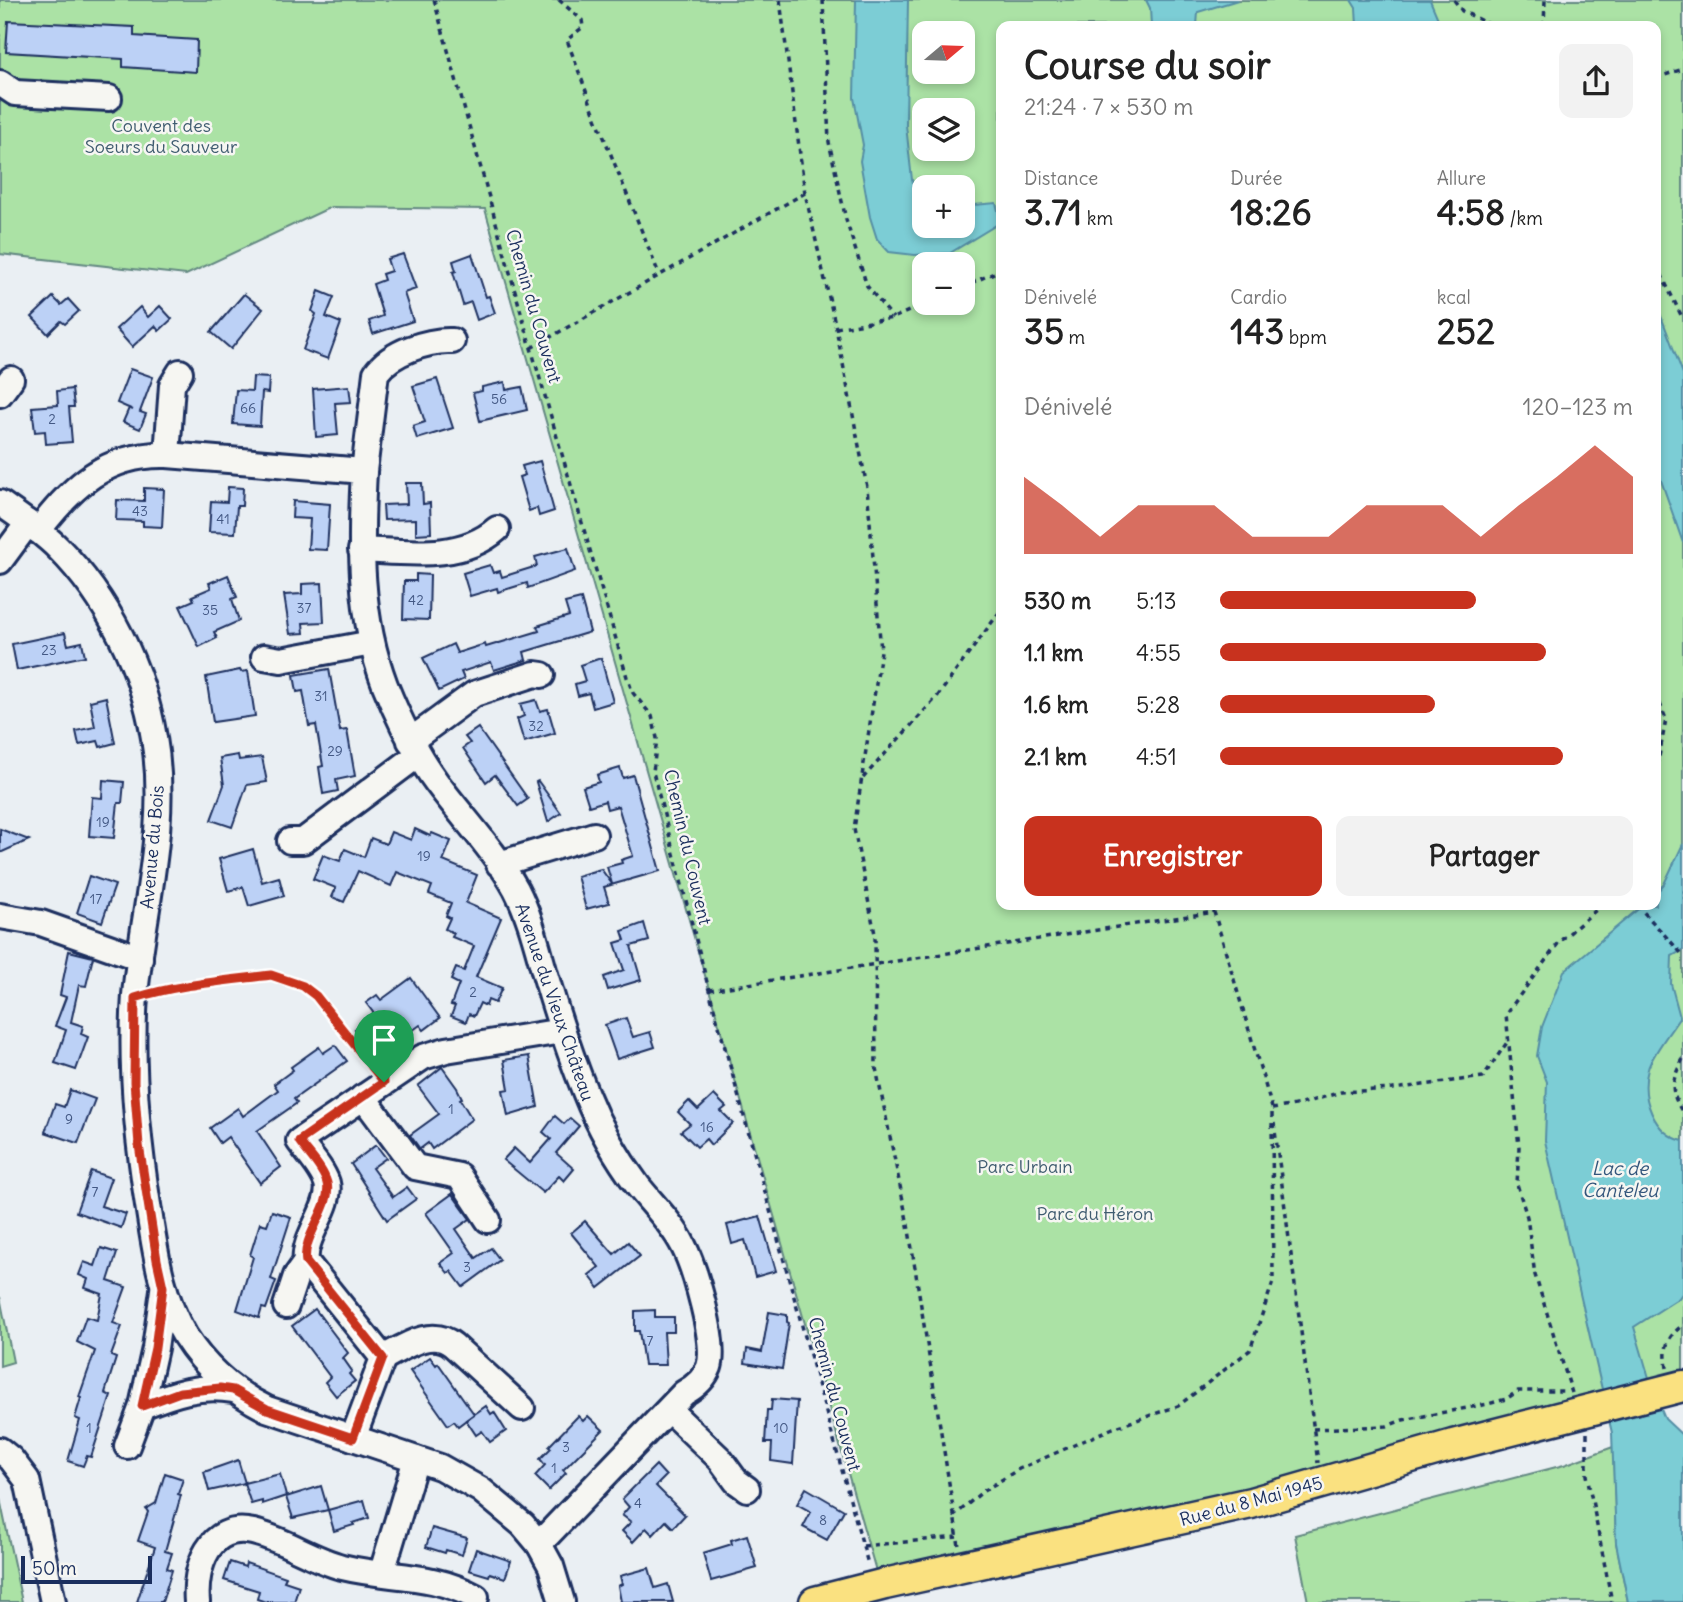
<!DOCTYPE html>
<html lang="fr">
<meta charset="utf-8">
<style>
body{margin:0;font-family:Delius,sans-serif;background:#f2f2f2;color:#222;height:100vh;display:flex;flex-direction:column;font-size:26px;white-space:nowrap}
*{box-sizing:border-box;margin:0}
p{font-size:23px;color:#767676}
.icon{flex:none;width:38px;height:38px;fill:none;stroke:currentColor;stroke-width:2;stroke-linecap:round;stroke-linejoin:round}
.map{position:relative;flex:1;overflow:hidden}
.details{position:absolute;left:996px;top:21px;width:665px;height:889px;display:flex;flex-direction:column;background:#fff;border-radius:14px;box-shadow:0 4px 10px #0003}
.details>*{flex:none}
.needle{width:46px;rotate:71deg}
.fabs{position:absolute;left:912px;top:21px;display:grid;gap:14px}
.fabs a{display:grid;place-items:center;width:63px;height:63px;border-radius:14px;background:#fff;box-shadow:0 4px 10px #0003;font-size:35px}
.scale{position:absolute;left:21px;bottom:18px;width:131px;box-sizing:border-box;padding-left:7px;border:4px solid #1b2f5e;border-top:0;font-size:19px;line-height:24px;white-space:nowrap;color:#1b2f5e;-webkit-text-stroke:5px #f6f6f2;paint-order:stroke}
.pin{position:absolute;display:grid;place-items:center;width:60px;height:60px;color:#fff;margin:-72px -30px;border-radius:50% 50% 50% 0;rotate:-45deg;box-shadow:0 0 7px #0007}
.pin .icon{rotate:45deg}
.round{display:grid;place-items:center;flex:none;width:74px;height:74px;border-radius:14px;background:#f2f2f2}
.headline{display:flex;align-items:center;justify-content:space-between;height:119px;padding:0 28px}
h1{font-size:38px;font-weight:700;line-height:52px}
.figures{display:grid;grid-template-columns:repeat(3,1fr);gap:10px;height:119px;padding:7px 28px}
.figures div{display:grid;align-content:center}
.figures b{font-size:35px;font-weight:700}
.figures small{font-size:19px;font-weight:400}
.figures p{font-size:19px}
.chart{height:196px;padding:14px 28px}
.chart p{display:flex;justify-content:space-between}
.chart svg{width:100%;height:126px;margin-top:7px;fill:#c8321e;opacity:.7}
.action{display:flex;gap:14px;margin-top:auto;padding:14px 28px}
.action a{flex:1;height:80px;border-radius:14px;background:#c8321e;color:#fff;font-size:28px;font-weight:700;line-height:80px;text-align:center}
.action a+a{background:#f2f2f2;color:#222}
ul{padding:0 28px;list-style:none;font-size:23px}
li{display:grid;grid-template-columns:112px 84px 1fr;align-items:center;height:52px}
li i{height:18px;border-radius:9px;background:#c8321e}
.map>svg:first-child{display:block}
.green{fill:#abe2a5;stroke:#638882;stroke-width:2;fill-rule:evenodd}
.water{fill:#7ccdd5;stroke:#558ea5;stroke-width:2}
.building{fill:#bcd1f6;stroke:#1b2f5e;stroke-width:2}
.lines{fill:none;stroke-linecap:round;stroke-linejoin:round}
.minor-casing{stroke:#1b2f5e;stroke-width:30}
.major-casing{stroke:#1b2f5e;stroke-width:35}
.path{stroke:#1b2f5e;stroke-width:3.5;stroke-dasharray:5 5;stroke-linecap:butt}
.minor{stroke:#f6f6f2;stroke-width:24}
.major{stroke:#fae180;stroke-width:30}
.route-casing{stroke:#fff;stroke-width:14}
.route{stroke:#c8321e;stroke-width:9}
.labels{text-anchor:middle;dominant-baseline:central;stroke-width:5;stroke-linejoin:round;paint-order:stroke}
.number-label{font-size:14px;fill:#435884}
.park-label{font-size:18px;fill:#3f5c70;stroke:#f6f6f2}
.street-label{font-size:18px;fill:#1b2f5e;stroke:#f6f6f2}
.water-label{font-size:19px;font-style:italic;fill:#33567c;stroke:#f6f6f2}
</style>
<div class="map">
<svg width="1683" height="1602" viewBox="0 0 1683 1602">
<rect width="100%" height="100%" fill="#eaeff3"/>
<filter id="ink" filterUnits="userSpaceOnUse"><feTurbulence type="fractalNoise" baseFrequency=".0143" numOctaves="2"/><feDisplacementMap in="SourceGraphic" scale="14" xChannelSelector="R" yChannelSelector="G"/><feConvolveMatrix kernelMatrix="1 2 1 2 8 2 1 2 1" color-interpolation-filters="sRGB"/></filter>
<g filter="url(#ink)">
<g class="green">
<path d="M0,0H1683V1379L1314,1474L878,1578L485,209L331,207L186,275L0,254ZM1001,26H1656V905H1001ZM924,33H962V72H924ZM924,110H962V149H924ZM924,187H962V226H924ZM924,264H962V303H924Z"/>
<path d="M0,1297L13,1362L0,1366Z"/>
<path d="M1613,1447L1616,1543L1628,1602H1308L1295,1535L1564,1465Z"/>
<path d="M0,1499L22,1602H0Z"/>
</g>
<g class="water">
<path d="M856,0H908L906,125L912,180L916,193L924,199V226H962L963,206L996,203L1001,222L950,253L915,255L889,252L877,239L870,217L860,161L863,145L854,98Z"/>
<path d="M1146,0H1238L1198,12L1197,26H1151L1150,8Z"/>
<path d="M1351,0H1430L1438,19L1453,26H1357L1356,8Z"/>
<path d="M1656,303L1683,374V543L1656,466Z"/>
<path d="M1683,844V950L1672,956L1671,984L1680,1017C1672,1029 1651,1056 1648,1069C1640,1098 1654,1134 1683,1141V1292L1679,1298L1634,1327L1652,1388L1665,1419L1683,1436V1602H1628L1616,1543L1612,1433L1545,1141L1547,1082L1537,1056L1542,1027L1564,971L1643,905H1656V893L1664,884Z"/>
</g>
<g class="building">
<path d="M8,21L134,27V36L197,40L196,72L123,67V59L6,52Z"/>
<path d="M403,254L416,289L404,293L413,321L373,334L369,321L383,316L373,284L384,280L382,274L391,271L387,259Z"/>
<path d="M472,254L486,297L489,296L495,313L477,320L471,302L463,305L453,272L456,271L453,261Z"/>
<path d="M319,291L334,297L326,317L341,323L328,359L303,350L316,314L312,311Z"/>
<path d="M244,294L263,309L231,349L211,332Z"/>
<path d="M53,297L61,305L68,299L79,311L65,324L61,321L48,334L32,317Z"/>
<path d="M160,306L172,319L159,331L155,326L132,347L116,329L140,307L148,317Z"/>
<path d="M130,369L153,377L140,412L146,414L140,429L123,422L129,408L133,410L117,403Z"/>
<path d="M253,377L269,378L268,393L262,392L260,426L233,424L236,390L252,391Z"/>
<path d="M437,379L453,428L417,439L413,426L425,422L413,386Z"/>
<path d="M505,382L506,390L522,387L527,410L480,421L473,393L482,391V387Z"/>
<path d="M349,386L351,402L335,403L338,435L316,437L313,389Z"/>
<path d="M72,389L74,407H69L72,442L46,444L45,431L35,432L32,407L58,405L57,391Z"/>
<path d="M540,461L554,511L539,516L537,508L529,511L519,477L525,475L522,466Z"/>
<path d="M406,483H422L423,504L430,503L431,533L416,534V519L384,520L383,505L407,504Z"/>
<path d="M228,487L243,488L242,506H237L235,533L209,532L211,501L227,502Z"/>
<path d="M144,488L164,489L162,527L143,526V521L116,520L117,500L144,501Z"/>
<path d="M293,501L330,504L327,550L308,549L310,519L292,518Z"/>
<path d="M568,548L575,571L528,588L527,583L498,592L497,588L470,596L463,573L490,565L493,573L500,571L502,577L537,566L535,557Z"/>
<path d="M416,574L430,575L429,620L403,619L404,581H416Z"/>
<path d="M228,575L237,597L232,599L239,621L214,632L217,638L199,647L180,606L194,600L192,596L211,588L209,583Z"/>
<path d="M322,583L324,622L303,623L304,633L290,634L284,595L302,594V584Z"/>
<path d="M581,599L590,632L524,652L526,660L494,670L491,662L461,672L464,679L439,691L423,658L453,644L457,653L485,644L486,647L539,631L537,626L569,616L565,603Z"/>
<path d="M65,633L68,645L82,642L85,656L17,670L12,644Z"/>
<path d="M601,658L613,702L593,708L589,693L578,696L575,684L585,681L580,665Z"/>
<path d="M329,669L340,731L347,730L355,776L336,780L338,791L323,794L319,767L323,766L316,725L309,726L303,691L297,692L294,675Z"/>
<path d="M240,670L241,672L248,671L255,716L213,722L206,677Z"/>
<path d="M106,697L115,743L100,747L98,741L79,745L76,731L95,727L90,701Z"/>
<path d="M536,700L540,711L548,709L555,733L524,742L517,719L524,716L520,704Z"/>
<path d="M478,728L528,799L518,806L495,775L486,782L463,748L470,743L465,737Z"/>
<path d="M238,755L239,760L262,757L267,782L247,785L232,827L211,820L224,785L220,758Z"/>
<path d="M620,768L623,778L633,775L660,871L604,887L609,903L586,909L577,876L601,869L612,884L607,867L622,863L621,860L633,856L618,806L607,809L605,801L589,806L583,787L599,782L597,775Z"/>
<path d="M103,780L124,782L122,803H118L114,838L89,836L92,797L102,798Z"/>
<path d="M538,781L561,813L548,822L536,782Z"/>
<path d="M0,829L29,840L0,853Z"/>
<path d="M415,829L430,836L432,833L451,841L443,861L477,875L466,903L501,918L476,977L502,988L495,1003L488,1000L486,1006L480,1003L474,1016L469,1014L466,1022L451,1016L455,1006L451,1005L459,984L451,980L456,968L464,971L474,946L452,937L454,933L445,929L450,918L446,916L451,903L429,894L432,886L397,872L391,886L358,871L344,902L332,897L336,888L313,879L323,855L340,861L345,849L364,857L371,838L386,844L391,832L411,840Z"/>
<path d="M253,849L262,882L279,877L284,896L249,906L243,887L228,891L219,859Z"/>
<path d="M89,876L115,885L102,922L77,913Z"/>
<path d="M644,923L649,941L631,946L641,980L608,990L604,977L624,970L615,943L625,940L622,931Z"/>
<path d="M69,951L93,957L86,986L79,985L71,1022L83,1026L81,1034L88,1037L76,1070L55,1063L66,1030L55,1026L66,997L60,995Z"/>
<path d="M411,978L440,1018L424,1030L420,1025L390,1047L382,1037L368,1046L355,1029L375,1015L366,1003L377,995L381,1000Z"/>
<path d="M626,1018L633,1037L650,1032L655,1047L617,1059L605,1025Z"/>
<path d="M335,1045L347,1061L294,1099L297,1103L257,1131L281,1167L260,1183L228,1137L220,1143L210,1128L238,1108L243,1116L278,1090L274,1084L293,1070L291,1067L319,1047L323,1053Z"/>
<path d="M529,1056L538,1107L508,1116L503,1090L509,1089L504,1060Z"/>
<path d="M442,1067L457,1088L462,1098L460,1099L472,1119L432,1149L428,1143L420,1149L410,1135L439,1114L418,1086Z"/>
<path d="M70,1090L95,1099L78,1143L45,1132L55,1104L64,1107Z"/>
<path d="M714,1095L726,1107L721,1111L733,1123L711,1145L706,1139L697,1147L681,1131L690,1124L678,1112L689,1101L698,1110Z"/>
<path d="M555,1116L564,1124L570,1118L579,1126L556,1153L574,1169L564,1181L559,1176L543,1193L503,1160L514,1148L530,1163L551,1139L543,1132Z"/>
<path d="M376,1145L386,1158L372,1168L393,1197L407,1187L416,1199L387,1220L351,1164Z"/>
<path d="M91,1171L111,1178L101,1206L126,1214L121,1228L76,1212Z"/>
<path d="M452,1194L470,1219L456,1229L476,1258L491,1248L500,1260L463,1287L451,1271L448,1273L440,1263L454,1253L426,1213Z"/>
<path d="M272,1211L291,1217L271,1279L276,1281L266,1309L262,1308L259,1318L237,1310L253,1257L250,1255L260,1223L267,1225Z"/>
<path d="M760,1216L776,1271L755,1277L745,1240L732,1244L727,1225Z"/>
<path d="M585,1221L614,1254L628,1242L640,1256L599,1288L589,1275L599,1267L571,1233Z"/>
<path d="M101,1248L117,1253L108,1281L126,1287L113,1323L122,1326L111,1356L116,1358L105,1393L111,1396L91,1457L87,1456L83,1466L68,1461L80,1420L75,1418L81,1398L79,1397L95,1351L77,1342L86,1317L97,1320L102,1294L85,1288L88,1279L79,1275L84,1262L95,1266Z"/>
<path d="M315,1309L348,1353L343,1358L352,1371L349,1374L355,1381L336,1396L325,1382L330,1377L292,1326Z"/>
<path d="M655,1310V1317H674V1332H664L666,1365H644L639,1331H635V1311Z"/>
<path d="M769,1312L787,1315V1322L789,1323L782,1369L745,1363L747,1349L762,1352Z"/>
<path d="M430,1357L436,1365L438,1363L474,1414L458,1426L454,1421L448,1425L410,1371Z"/>
<path d="M772,1399L797,1401L793,1464L771,1461L772,1443H765L767,1410H771Z"/>
<path d="M486,1406L491,1414L494,1412L506,1431L490,1442L482,1431L476,1435L466,1420Z"/>
<path d="M578,1416L583,1421L588,1416L603,1430L563,1470L566,1473L549,1490L535,1476L545,1465L540,1459L551,1448L549,1446Z"/>
<path d="M238,1460L245,1483L209,1491L204,1472Z"/>
<path d="M656,1465L666,1476L656,1486L685,1515L673,1528L666,1521L653,1535L646,1528L633,1542L622,1531L631,1522L622,1515L629,1507L622,1499Z"/>
<path d="M165,1473L183,1479L178,1494L181,1495L165,1551L172,1553L167,1568L172,1570L162,1602H137L155,1547L138,1541L148,1512L146,1509L156,1503Z"/>
<path d="M280,1474L286,1496L262,1504V1501L251,1504L244,1483Z"/>
<path d="M321,1486L328,1510L293,1518L286,1497Z"/>
<path d="M806,1488L844,1510L827,1540L803,1527L811,1512L797,1504Z"/>
<path d="M364,1500L369,1518L353,1523L354,1525L334,1531L328,1510Z"/>
<path d="M432,1528L467,1538L462,1555L446,1550L445,1553L426,1547Z"/>
<path d="M747,1535L757,1568L711,1581L703,1553L732,1544L731,1540Z"/>
<path d="M476,1549L511,1561L505,1578L490,1573L489,1576L469,1570Z"/>
<path d="M230,1562L245,1567L246,1563L286,1577L284,1581L299,1586L294,1602H266L257,1599L259,1591L224,1580Z"/>
<path d="M649,1568L655,1588L668,1584L673,1602H621L618,1586L622,1584L620,1576Z"/>
</g>
<g class="lines">
<g class="minor-casing">
<g id="minor">
<path d="M0,83L15,93L109,98"/>
<path d="M0,394L11,379"/>
<path d="M167,455L172,385L180,372"/>
<path d="M364,471L376,373C391,352 428,340 452,341"/>
<path d="M0,503C20,517 41,531 58,548C108,598 143,669 154,738C169,824 143,910 135,995C130,1066 137,1136 148,1205C155,1250 161,1297 185,1336C206,1369 233,1392 267,1409L440,1467L481,1490L523,1525L539,1544L551,1566L562,1602"/>
<path d="M38,531C72,486 107,453 167,455L364,471C360,544 359,617 385,685C399,720 415,753 437,783C463,818 495,851 516,889C530,916 537,946 545,974C557,1015 570,1055 586,1094C599,1127 617,1158 638,1186C653,1205 672,1223 683,1245C695,1268 717,1344 709,1367C704,1380 695,1387 684,1393L539,1544"/>
<path d="M361,550C405,552 461,561 497,529"/>
<path d="M0,561L28,523"/>
<path d="M264,657L281,660L372,643"/>
<path d="M410,741L474,694L535,674L542,675"/>
<path d="M290,841H303L418,755"/>
<path d="M499,864L594,835"/>
<path d="M0,916L41,923L140,958"/>
<path d="M363,1097L415,1167L459,1176L488,1220"/>
<path d="M286,1306L296,1276L306,1262"/>
<path d="M383,1358C404,1347 432,1327 453,1345L522,1408"/>
<path d="M142,1406L155,1348L163,1290"/>
<path d="M669,1410L720,1459L736,1481L747,1489"/>
<path d="M353,1438L383,1358L306,1262C302,1237 333,1206 327,1183C322,1168 308,1154 299,1141L423,1057L446,1050L562,1031"/>
<path d="M127,1446L142,1406C172,1394 200,1384 233,1390"/>
<path d="M0,1450L11,1459L27,1480L53,1602"/>
<path d="M382,1572L416,1459"/>
<path d="M197,1602C194,1568 209,1522 253,1532C284,1539 311,1559 342,1567C391,1579 429,1572 476,1597"/>
</g>
</g>
<g class="major-casing">
<path id="major" d="M815,1602L885,1584L1251,1503L1453,1445L1683,1386"/>
</g>
<g class="path">
<path d="M434,0L531,348L627,677L633,693L652,716L657,738L653,772L709,990L868,1564"/>
<path d="M559,0L582,20L583,27L567,40L595,115L659,274"/>
<path d="M780,0L805,193L836,328L867,487L881,651L854,829L875,934L876,1068L909,1230L959,1546"/>
<path d="M823,0L829,142L846,220L867,286L893,318"/>
<path d="M1454,0L1462,11L1493,26"/>
<path d="M1544,26L1545,0"/>
<path d="M1656,78L1683,69"/>
<path d="M1656,175L1659,181L1656,198"/>
<path d="M1656,255L1660,272L1683,319"/>
<path d="M962,287L1001,270"/>
<path d="M836,328L893,318L927,303"/>
<path d="M531,348L805,193"/>
<path d="M1656,694L1666,719L1656,773"/>
<path d="M863,778L937,697L1001,610"/>
<path d="M1637,905L1683,955"/>
<path d="M709,990L1214,912"/>
<path d="M155,992L222,980L271,975L280,977L303,986L315,996L371,1067"/>
<path d="M1683,1059C1671,1082 1669,1090 1683,1113"/>
<path d="M1272,1109L1301,1104L1341,1092L1393,1089L1483,1077L1508,1041"/>
<path d="M1274,1123L1318,1463"/>
<path d="M1667,1368C1664,1347 1666,1338 1683,1325"/>
<path d="M1572,1393L1535,1275L1527,1217L1517,1184L1519,1147L1506,1014L1560,941L1602,905"/>
<path d="M1313,1429L1387,1426L1403,1420L1488,1404L1506,1399L1518,1391H1564"/>
<path d="M1587,1433V1475L1612,1602"/>
<path d="M953,1517L982,1492L1019,1469L1113,1428L1178,1406L1250,1350L1273,1282L1272,1108L1214,912L1217,905"/>
<path d="M863,1546L957,1537"/>
</g>
<use href="#minor" class="minor"/>
<use href="#major" class="major"/>
</g>
</g>
<g class="lines" filter="url(#ink)">
<g class="route-casing">
<path id="route" d="M271,975L303,986L316,996L384,1082L299,1141C308,1154 323,1168 327,1183C333,1206 301,1237 306,1262L383,1358L353,1438L267,1409L233,1390L220,1388L180,1392L142,1406L155,1348L163,1287L157,1260L139,1145L134,1082L135,998C180,984 225,981 271,975Z"/>
</g>
<use href="#route" class="route"/>
</g>
<g class="labels">
<g class="number-label">
<text x="499" y="399">56</text>
<text x="248" y="408">66</text>
<text x="52" y="419">2</text>
<text x="140" y="511">43</text>
<text x="223" y="519">41</text>
<text x="416" y="600">42</text>
<text x="304" y="608">37</text>
<text x="210" y="610">35</text>
<text x="49" y="650">23</text>
<text x="321" y="696">31</text>
<text x="536" y="726">32</text>
<text x="335" y="751">29</text>
<text x="103" y="822">19</text>
<text x="424" y="856">19</text>
<text x="96" y="899">17</text>
<text x="473" y="992">2</text>
<text x="451" y="1109">1</text>
<text x="69" y="1119">9</text>
<text x="707" y="1127">16</text>
<text x="95" y="1192">7</text>
<text x="467" y="1267">3</text>
<text x="650" y="1341">7</text>
<text x="89" y="1428">1</text>
<text x="781" y="1428">10</text>
<text x="566" y="1447">3</text>
<text x="554" y="1468">1</text>
<text x="638" y="1503">4</text>
<text x="823" y="1520">8</text>
</g>
<g class="park-label">
<text x="161" y="125">Couvent des<tspan x="161" dy="21">Soeurs du Sauveur</tspan></text>
<text x="1025" y="1166">Parc Urbain</text>
<text x="1095" y="1213">Parc du Héron</text>
</g>
<g class="street-label">
<text transform="translate(534 306) rotate(74)">Chemin du Couvent</text>
<text transform="translate(152 847) rotate(-85)">Avenue du Bois</text>
<text transform="translate(688 847) rotate(77)">Chemin du Couvent</text>
<text transform="translate(555 1002) rotate(71)">Avenue du Vieux Château</text>
<text transform="translate(835 1394) rotate(75)">Chemin du Couvent</text>
<text transform="translate(1251 1501) rotate(-15)">Rue du 8 Mai 1945</text>
</g>
<g class="water-label">
<text x="1620" y="1168">Lac de<tspan x="1620" dy="22">Canteleu</tspan></text>
</g>
</g>
</svg>
<div class="fabs">
<a><svg class="needle" viewBox="-14 -14 28 28"><path d="M0-13l5 13h-10z" fill="#e53935"/><path d="M0 13l5-13h-10z" fill="#767676"/></svg></a>
<a><svg class="icon" aria-label="layers" viewBox="0 0 24 24"><path d="M12 4l9 5-9 5-9-5zM3 14l9 5 9-5"/></svg></a>
<a>+</a>
<a>−</a>
</div>
<div class="scale">50 m</div>
<div class="pin" style="left:384px;top:1082px;background:#1e9e55"><svg class="icon" aria-label="arrive" viewBox="0 0 24 24"><path d="M6 21V4h12l-3 4 3 4H6"/></svg></div>
<section class="details">
<div class="headline"><div><h1>Course du soir</h1><p>21:24 · 7 × 530 m</p></div><a class="round"><svg class="icon" aria-label="share" viewBox="0 0 24 24"><path d="M12 15V3M7 8l5-5 5 5M5 13v7h14v-7"/></svg></a></div>
<div class="figures">
<div><p>Distance</p><b>3.71<small> km</small></b></div>
<div><p>Durée</p><b>18:26</b></div>
<div><p>Allure</p><b>4:58<small> /km</small></b></div>
</div>
<div class="figures">
<div><p>Dénivelé</p><b>35<small> m</small></b></div>
<div><p>Cardio</p><b>143<small> bpm</small></b></div>
<div><p>kcal</p><b>252</b></div>
</div>
<div class="chart"><p><span>Dénivelé</span>120–123 m</p>
<svg viewBox="0 0 160 44" preserveAspectRatio="none"><path d="M0 44V17L10 27L20 38L30 27L40 27L50 27L60 38L70 38L80 38L90 27L100 27L110 27L120 38L130 27L140 17L150 6L160 17V44z"/></svg>
</div>
<ul>
<li><b>530 m</b>5:13<i style="width:62%"></i></li>
<li><b>1.1 km</b>4:55<i style="width:79%"></i></li>
<li><b>1.6 km</b>5:28<i style="width:52%"></i></li>
<li><b>2.1 km</b>4:51<i style="width:83%"></i></li>
</ul>
<div class="action"><a>Enregistrer</a><a>Partager</a></div>
</section>
</div>
